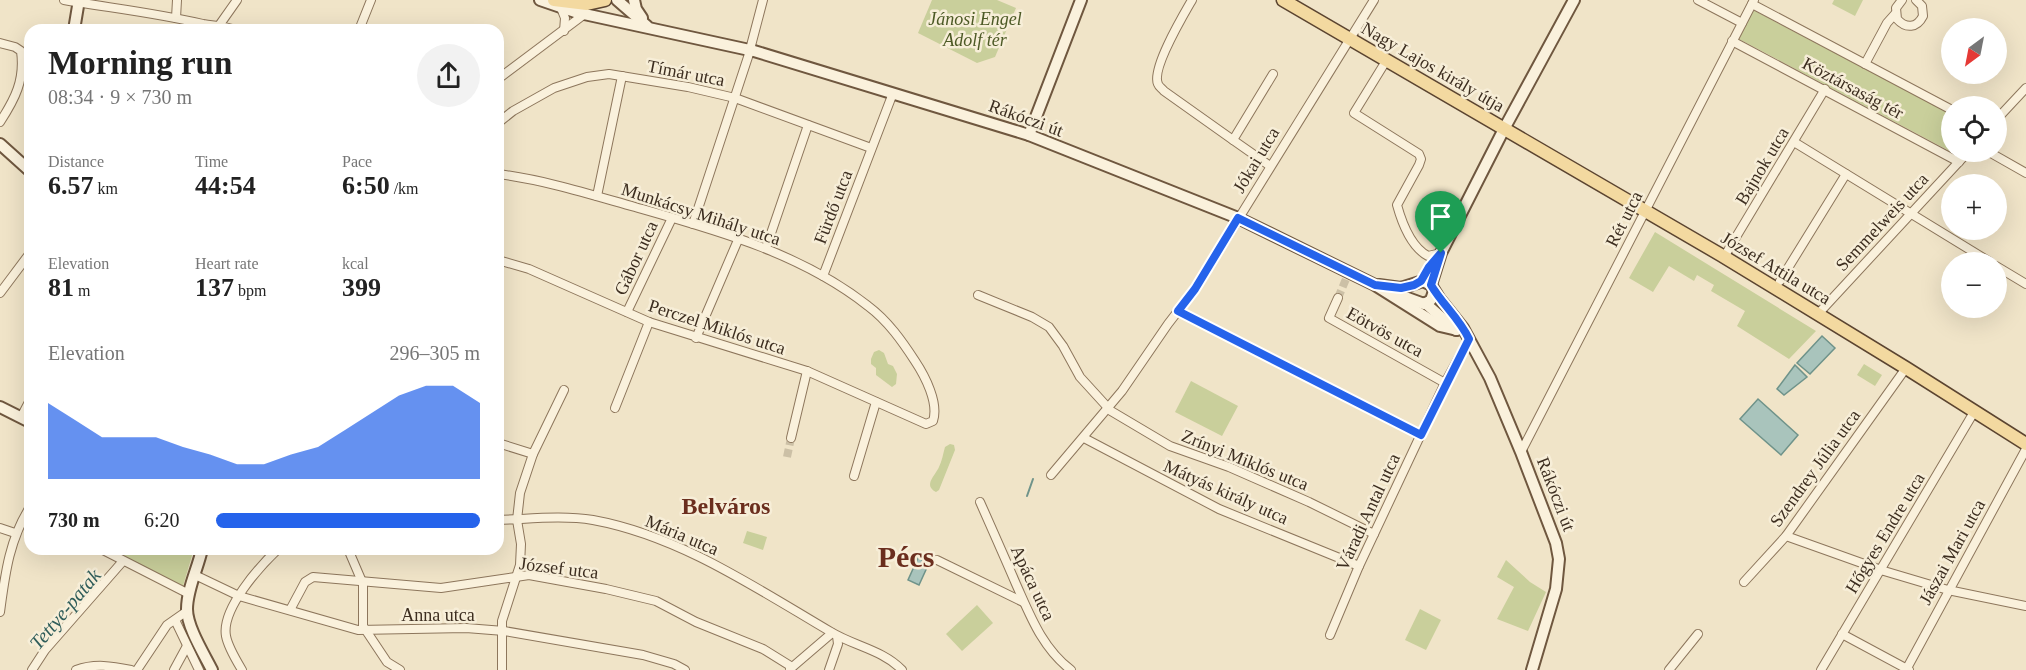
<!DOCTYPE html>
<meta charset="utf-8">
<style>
body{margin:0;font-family:"Times New Roman",serif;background:#f2f2f2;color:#222;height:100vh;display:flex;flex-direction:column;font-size:22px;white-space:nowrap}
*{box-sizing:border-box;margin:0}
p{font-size:20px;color:#767676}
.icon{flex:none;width:33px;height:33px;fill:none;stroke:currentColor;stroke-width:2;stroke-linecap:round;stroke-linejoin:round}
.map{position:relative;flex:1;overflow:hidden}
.side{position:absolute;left:24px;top:24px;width:480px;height:531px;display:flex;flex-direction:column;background:#fff;border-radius:18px;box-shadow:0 6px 24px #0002}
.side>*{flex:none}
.needle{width:39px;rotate:212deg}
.tools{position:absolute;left:1941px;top:18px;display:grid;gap:12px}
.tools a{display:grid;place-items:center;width:66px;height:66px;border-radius:50%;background:#fff;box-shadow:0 6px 24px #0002;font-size:30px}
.pin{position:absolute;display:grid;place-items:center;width:51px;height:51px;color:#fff;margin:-62px -26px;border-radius:50% 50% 50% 0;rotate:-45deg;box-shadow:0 0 6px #0007}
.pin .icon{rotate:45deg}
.round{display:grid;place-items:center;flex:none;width:63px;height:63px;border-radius:32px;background:#f2f2f2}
.head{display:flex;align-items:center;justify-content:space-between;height:102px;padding:0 24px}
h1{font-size:33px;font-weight:600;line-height:45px}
.stats{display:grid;grid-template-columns:repeat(3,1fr);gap:9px;height:102px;padding:6px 24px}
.stats div{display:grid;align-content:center}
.stats b{font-size:26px;font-weight:600}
.stats small{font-size:16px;font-weight:400}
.stats p{font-size:16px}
.chart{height:168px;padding:12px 24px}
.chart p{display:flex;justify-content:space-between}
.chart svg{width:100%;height:108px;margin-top:6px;fill:#2563eb;opacity:.7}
ul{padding:0 24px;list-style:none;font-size:20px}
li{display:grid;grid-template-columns:96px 72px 1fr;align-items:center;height:45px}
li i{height:15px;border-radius:8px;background:#2563eb}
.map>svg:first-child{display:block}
.green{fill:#c9cf9b}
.water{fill:#a9c4bc;stroke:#6f938a;stroke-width:1.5}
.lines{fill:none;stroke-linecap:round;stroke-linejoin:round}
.stream{stroke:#6f938a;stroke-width:2}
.street-tunnel{stroke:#ccc0a6;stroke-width:8;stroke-dasharray:8 4;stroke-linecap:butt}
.street-casing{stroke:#8d765c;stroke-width:10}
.secondary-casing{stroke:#6f573f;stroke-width:14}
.primary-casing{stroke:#5b4430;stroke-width:15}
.street{stroke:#faf1dc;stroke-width:8}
.secondary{stroke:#faf1dc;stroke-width:10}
.primary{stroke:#f3d9a0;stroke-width:12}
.route-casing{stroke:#fff;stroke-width:12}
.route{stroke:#2563eb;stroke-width:8}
.labels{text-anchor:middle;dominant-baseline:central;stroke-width:5;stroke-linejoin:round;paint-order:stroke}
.park-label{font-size:18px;font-style:italic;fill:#4d5a26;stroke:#f7eed8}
.street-label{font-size:18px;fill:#3d2e20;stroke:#f7eed8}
.water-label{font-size:20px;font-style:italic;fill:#2f5d5a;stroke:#f7eed8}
.district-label{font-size:24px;font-weight:bold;fill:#6b2e1e;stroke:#f7eed8}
.town-label{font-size:30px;font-weight:bold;fill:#6b2e1e;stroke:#f7eed8}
</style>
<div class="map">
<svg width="2026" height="670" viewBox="0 0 2026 670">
<rect width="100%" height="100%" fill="#f0e4c8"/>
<g class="green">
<path d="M932,0H997L1016,8L995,57L977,63L918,33Z"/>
<path d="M1834,0H1863L1855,16L1832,4Z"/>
<path d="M1753,10L1951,114L1952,152H1960L1957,155L1739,39Z"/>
<path d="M1655,232L1816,331L1789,359L1737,326L1745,311L1711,291L1714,285L1697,275L1694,281L1669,266L1653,292L1629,278Z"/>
<path d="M879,350L884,353L888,364L893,366L897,374L896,384L892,387L876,375V368L871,364V359L874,352Z"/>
<path d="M1864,364L1882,375L1875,386L1857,375Z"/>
<path d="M1191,381L1238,406L1222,436L1175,412Z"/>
<path d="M950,444L954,445L955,450L939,490L936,492C923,485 935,476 939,467C942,461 943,454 945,447Z"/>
<path d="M747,531L767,537L763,550L743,543Z"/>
<path d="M110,549H194L183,586Z"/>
<path d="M1506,560L1530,582L1546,592L1528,631L1497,619L1514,587L1497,577Z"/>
<path d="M977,605L993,623L962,651L946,634Z"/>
<path d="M1420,609L1441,620L1426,650L1405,640Z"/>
</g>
<g class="water">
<path d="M1822,336L1835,348L1810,374L1797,363Z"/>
<path d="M1795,365L1807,377L1784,395L1777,389Z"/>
<path d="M1758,399L1798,435L1781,455L1740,419Z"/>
<path d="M918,558L929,563L919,585L908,580Z"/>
</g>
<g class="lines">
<path class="stream" d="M1027,496L1033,479"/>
<g class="street-tunnel">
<path d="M1338,298L1346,279"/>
<path d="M787,457L791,438"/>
</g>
<g class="street-casing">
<g id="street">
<path d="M64,0C111,8 157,13 203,24C214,26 225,26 235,30"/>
<path d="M1192,0C1184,14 1151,69 1158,84C1159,87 1162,88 1164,91L1233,140"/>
<path d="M1698,0L1742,23"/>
<path d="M1902,0L1896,8L1897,19C1906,29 1917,28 1923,16L1922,6L1916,0"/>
<path d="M1752,4L1952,110"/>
<path d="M561,8L565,18L564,31"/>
<path d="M176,18L177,0"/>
<path d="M218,27L237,0"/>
<path d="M359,30L371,0"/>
<path d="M1732,41L1959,162"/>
<path d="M0,43L15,47L21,51C25,80 15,99 0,122"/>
<path d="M1386,61L1354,113L1419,154L1421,159L1419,165L1397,205C1402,223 1411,247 1428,256L1441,253"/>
<path d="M1865,64L1887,23L1895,14"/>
<path d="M498,79L586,13"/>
<path d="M1996,120L2026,88"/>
<path d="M498,123L513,111L554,88L587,77L609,74L688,87L735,98L871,148"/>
<path d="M1794,142L1990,262"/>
<path d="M1989,152L2026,173"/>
<path d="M1270,166L1233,140L1273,74"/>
<path d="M498,174C545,180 589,194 635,207C716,230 801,253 868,306C888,321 902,341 915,361C925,376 939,403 933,421L926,424L807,371L649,322L529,269L498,260"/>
<path d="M597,196L622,76"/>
<path d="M693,224L748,57L763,0"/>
<path d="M766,248L808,125"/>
<path d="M1724,257L1825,89"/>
<path d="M1996,266L2026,284"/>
<path d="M823,276L893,93"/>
<path d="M1780,281L1846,174"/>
<path d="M0,293L30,253"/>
<path d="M978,295L1032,317L1049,327L1063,346L1080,377L1111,411L1170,446L1229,467L1309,502L1374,534"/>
<path d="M1338,298L1329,318L1445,383"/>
<path d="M1178,311L1421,435"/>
<path d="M627,312L672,218"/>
<path d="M1818,314L1968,152"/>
<path d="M696,338L738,240"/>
<path d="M615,408L649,322"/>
<path d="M21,417L30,400"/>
<path d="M791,438L807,371"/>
<path d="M1084,438L1219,509L1359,566"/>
<path d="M498,443L533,454"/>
<path d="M1521,452L1754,0"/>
<path d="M1051,475L1122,391L1168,324L1195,289L1374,0"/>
<path d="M854,476L876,402"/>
<path d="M980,502C992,529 1004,556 1016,584C1030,615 1042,648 1071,670"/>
<path d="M498,520C529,519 563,515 593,520C680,536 756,588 831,632C854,646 883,650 902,670"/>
<path d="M0,528L15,533"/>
<path d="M1786,536L1884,571L1948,590L2026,606"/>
<path d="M101,549L189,594"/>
<path d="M348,549L363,584V626L387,662L400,670"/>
<path d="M937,560L1023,602"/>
<path d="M195,575L239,596L358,630L466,628L504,631L643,655L674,664L685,670"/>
<path d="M1744,582L1786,536L1906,368"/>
<path d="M290,610L305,582L313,577L441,588L529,575L606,589L656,601L696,622L763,649L792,667"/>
<path d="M0,612C5,575 9,540 30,507"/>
<path d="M175,620L199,670"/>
<path d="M1842,634L1909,670"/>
<path d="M1330,635L1359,566L1445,383L1469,339"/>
<path d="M790,669L832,633"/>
<path d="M32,670L45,650L123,561"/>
<path d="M76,670C95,663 112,666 131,670"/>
<path d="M137,670L167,625L187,611"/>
<path d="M174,670L187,646"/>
<path d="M242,670C236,660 228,647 226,636C221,609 260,566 278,549"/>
<path d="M502,670V621L520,565L521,544L517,520L520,493L533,454L564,390"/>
<path d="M829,670L838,644L837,636"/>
<path d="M1669,670L1698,634"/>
<path d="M1821,670L1974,412"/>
<path d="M1906,670L2026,449"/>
</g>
</g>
<g class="secondary-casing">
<g id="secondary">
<path d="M540,0L575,12L754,51L1029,135L1238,218L1375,285L1440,326L1457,330"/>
<path d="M617,0L647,26"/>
<path d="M634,0L636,9L642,18"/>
<path d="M74,30L79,0"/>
<path d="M1029,135L1081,0"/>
<path d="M0,144L30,171"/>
<path d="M1379,285L1401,288L1423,281L1431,285L1439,298L1463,328L1490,378L1521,452L1556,543L1559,559L1556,589L1532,670"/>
<path d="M1431,285L1441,253L1504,129L1574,0"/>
<path d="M1394,293L1424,304L1431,300L1434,291"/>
<path d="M1425,303L1456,330"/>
<path d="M0,407L30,422"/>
<path d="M202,549C198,568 187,589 187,609C187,627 204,654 212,670"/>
</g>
</g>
<g class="primary-casing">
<g id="primary">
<path d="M554,0L587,4L605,0"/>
<path d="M1283,0L1721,255L1906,368L2026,444"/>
</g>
</g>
<use href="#street" class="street"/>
<use href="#secondary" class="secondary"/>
<use href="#primary" class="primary"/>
</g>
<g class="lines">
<g class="route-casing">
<path id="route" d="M1238,218L1375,285L1401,288L1414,285L1421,281L1429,267L1441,253L1431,285C1442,304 1459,318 1469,339L1421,435L1178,311L1195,289Z"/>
</g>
<use href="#route" class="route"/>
</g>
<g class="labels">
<g class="park-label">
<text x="975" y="19">Jánosi Engel<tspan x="975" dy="21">Adolf tér</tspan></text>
</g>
<g class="street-label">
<text transform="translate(1433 67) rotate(30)">Nagy Lajos király útja</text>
<text transform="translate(686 73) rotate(11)">Tímár utca</text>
<text transform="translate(1853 88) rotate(28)">Köztársaság tér</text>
<text transform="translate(1026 118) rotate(20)">Rákóczi út</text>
<text transform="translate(1256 160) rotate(-59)">Jókai utca</text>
<text transform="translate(1762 166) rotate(-59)">Bajnok utca</text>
<text transform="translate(833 207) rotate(-69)">Fürdő utca</text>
<text transform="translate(701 214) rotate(18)">Munkácsy Mihály utca</text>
<text transform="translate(1624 219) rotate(-63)">Rét utca</text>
<text transform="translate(1882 222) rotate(-47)">Semmelweis utca</text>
<text transform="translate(636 258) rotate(-65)">Gábor utca</text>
<text transform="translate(1776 268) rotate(31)">József Attila utca</text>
<text transform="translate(717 327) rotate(18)">Perczel Miklós utca</text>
<text transform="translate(1385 332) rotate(29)">Eötvös utca</text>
<text transform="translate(1245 460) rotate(22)">Zrínyi Miklós utca</text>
<text transform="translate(1815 468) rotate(-54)">Szendrey Júlia utca</text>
<text transform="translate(1226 492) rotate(24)">Mátyás király utca</text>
<text transform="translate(1556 494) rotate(69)">Rákóczi út</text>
<text transform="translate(1368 512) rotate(-65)">Váradi Antal utca</text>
<text transform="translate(1885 533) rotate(-59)">Hőgyes Endre utca</text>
<text transform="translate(682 535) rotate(23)">Mária utca</text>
<text transform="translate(1952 552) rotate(-61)">Jászai Mari utca</text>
<text transform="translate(559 568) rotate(7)">József utca</text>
<text transform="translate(1033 583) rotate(65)">Apáca utca</text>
<text x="438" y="615">Anna utca</text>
</g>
<g class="water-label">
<text transform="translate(65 609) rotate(-50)">Tettye-patak</text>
</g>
<g class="district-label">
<text x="726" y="506">Belváros</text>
</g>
<g class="town-label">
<text x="906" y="556">Pécs</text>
</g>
</g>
</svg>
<div class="tools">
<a><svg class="needle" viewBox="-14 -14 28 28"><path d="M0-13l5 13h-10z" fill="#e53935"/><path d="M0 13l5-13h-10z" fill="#767676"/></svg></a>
<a><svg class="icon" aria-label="locate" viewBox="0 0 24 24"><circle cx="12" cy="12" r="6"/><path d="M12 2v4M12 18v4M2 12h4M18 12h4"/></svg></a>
<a>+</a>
<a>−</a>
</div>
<div class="pin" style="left:1441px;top:253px;background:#1e9e55"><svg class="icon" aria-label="arrive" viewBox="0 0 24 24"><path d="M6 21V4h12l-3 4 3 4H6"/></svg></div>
<section class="side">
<div class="head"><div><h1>Morning run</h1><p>08:34 · 9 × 730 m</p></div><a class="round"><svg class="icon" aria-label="share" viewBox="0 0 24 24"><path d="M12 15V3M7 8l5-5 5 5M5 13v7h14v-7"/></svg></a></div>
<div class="stats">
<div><p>Distance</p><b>6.57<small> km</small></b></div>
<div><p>Time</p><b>44:54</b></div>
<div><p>Pace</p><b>6:50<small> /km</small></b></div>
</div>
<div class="stats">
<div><p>Elevation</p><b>81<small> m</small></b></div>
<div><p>Heart rate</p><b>137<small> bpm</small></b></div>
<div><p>kcal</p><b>399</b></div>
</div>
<div class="chart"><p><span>Elevation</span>296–305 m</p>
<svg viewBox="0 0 160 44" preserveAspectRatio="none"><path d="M0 44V13L10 20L20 27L30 27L40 27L50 31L60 34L70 38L80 38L90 34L100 31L110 24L120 17L130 10L140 6L150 6L160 13V44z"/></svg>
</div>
<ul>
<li><b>730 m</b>6:20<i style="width:100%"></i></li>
</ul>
</section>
</div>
